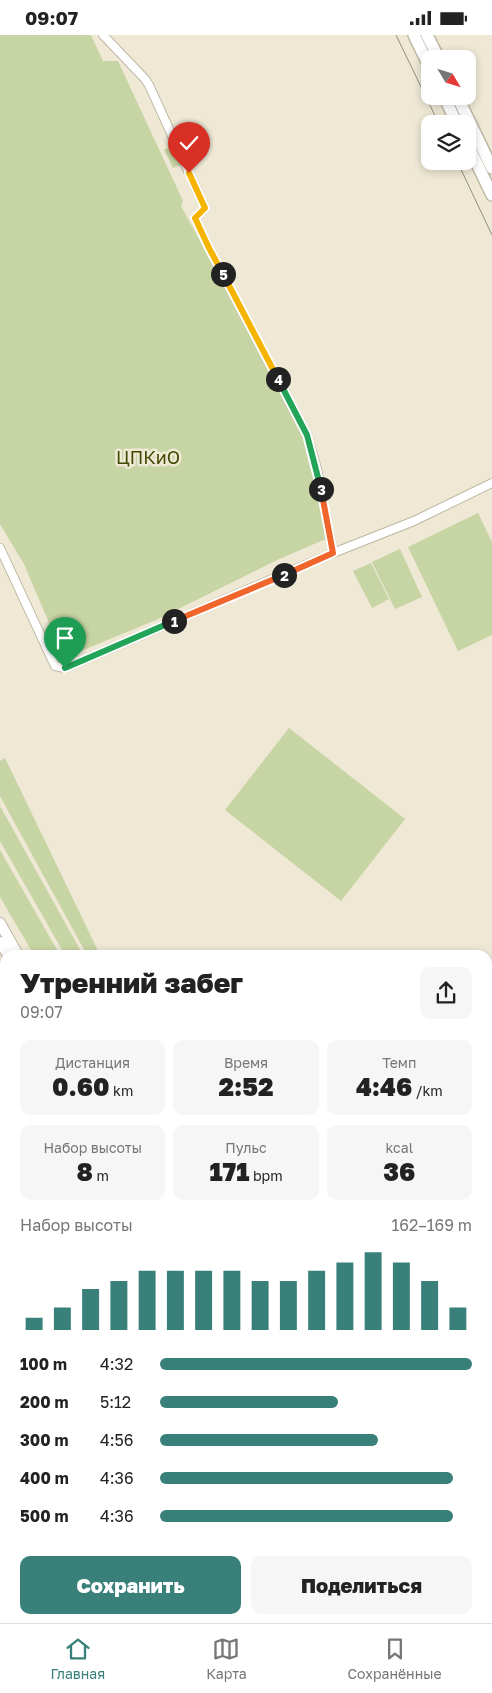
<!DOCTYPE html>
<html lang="ru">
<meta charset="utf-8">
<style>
body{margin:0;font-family:"Golos Text",sans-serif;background:#f6f6f6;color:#222;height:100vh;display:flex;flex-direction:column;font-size:19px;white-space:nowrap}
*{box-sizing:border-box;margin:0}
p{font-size:16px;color:#767676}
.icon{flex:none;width:28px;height:28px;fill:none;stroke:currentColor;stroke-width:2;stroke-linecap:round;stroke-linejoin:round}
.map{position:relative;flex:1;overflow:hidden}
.details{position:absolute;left:0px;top:915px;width:492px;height:674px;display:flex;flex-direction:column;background:#fff;border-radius:15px 15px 0 0;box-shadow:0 2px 8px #0003}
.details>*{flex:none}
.needle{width:32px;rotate:128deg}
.buttons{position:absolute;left:421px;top:15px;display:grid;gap:10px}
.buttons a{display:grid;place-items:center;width:55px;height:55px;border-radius:10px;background:#fff;box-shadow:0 2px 8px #0003;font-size:25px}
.pin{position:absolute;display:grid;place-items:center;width:42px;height:42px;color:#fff;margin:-51px -21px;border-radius:50% 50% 50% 0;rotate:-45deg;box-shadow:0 0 5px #0007}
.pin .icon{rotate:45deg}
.km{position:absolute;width:25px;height:25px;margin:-12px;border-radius:50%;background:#222;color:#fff;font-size:14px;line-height:25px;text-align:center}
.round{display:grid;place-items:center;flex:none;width:52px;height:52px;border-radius:10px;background:#f6f6f6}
.summary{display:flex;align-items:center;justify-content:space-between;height:85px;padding:0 20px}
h1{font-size:28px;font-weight:800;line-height:38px}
.metrics{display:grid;grid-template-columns:repeat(3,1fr);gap:8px;height:85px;padding:5px 20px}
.metrics div{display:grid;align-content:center;border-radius:10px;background:#f6f6f6;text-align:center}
.metrics b{font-size:25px;font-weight:800}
.metrics small{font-size:14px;font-weight:400}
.metrics p{font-size:14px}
.chart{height:140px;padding:10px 20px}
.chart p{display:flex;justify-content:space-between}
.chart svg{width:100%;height:90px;margin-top:5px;stroke:#39807b;stroke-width:6}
.primary-button{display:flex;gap:10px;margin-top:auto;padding:10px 20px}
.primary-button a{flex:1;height:58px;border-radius:10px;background:#39807b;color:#fff;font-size:20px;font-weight:800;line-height:58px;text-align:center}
.primary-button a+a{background:#f6f6f6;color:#222}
ul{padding:0 20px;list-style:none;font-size:16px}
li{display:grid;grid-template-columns:80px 60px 1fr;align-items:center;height:38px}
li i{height:12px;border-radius:6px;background:#39807b}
.status{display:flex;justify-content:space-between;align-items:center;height:35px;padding:0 25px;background:#fff;direction:ltr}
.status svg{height:14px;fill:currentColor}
.menu{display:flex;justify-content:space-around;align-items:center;height:70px;border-top:1px solid #e0e0e0;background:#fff;font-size:14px;color:#767676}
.menu a{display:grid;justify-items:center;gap:2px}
.menu .on{color:#39807b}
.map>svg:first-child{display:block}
.green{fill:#c7d4a3}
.water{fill:#8eb4e8;stroke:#738daf}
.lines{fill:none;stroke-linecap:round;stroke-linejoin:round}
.street-casing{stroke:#bdb7a4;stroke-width:10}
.secondary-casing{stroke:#bdb7a4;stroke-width:12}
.primary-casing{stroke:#bdb7a4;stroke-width:14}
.street{stroke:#fff;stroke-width:8}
.secondary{stroke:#fff;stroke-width:10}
.primary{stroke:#fff;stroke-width:11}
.tram{stroke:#928e80;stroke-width:1}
.split-1-casing{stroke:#fff;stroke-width:10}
.split-2-casing{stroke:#fff;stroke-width:10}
.split-3-casing{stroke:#fff;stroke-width:10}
.split-4-casing{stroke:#fff;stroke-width:10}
.split-5-casing{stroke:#fff;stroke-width:10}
.split-6-casing{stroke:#fff;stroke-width:10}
.split-1{stroke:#22a559;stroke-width:6}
.split-2{stroke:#f0652b;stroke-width:6}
.split-3{stroke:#f0652b;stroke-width:6}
.split-4{stroke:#22a559;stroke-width:6}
.split-5{stroke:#f5b400;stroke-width:6}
.split-6{stroke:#f5b400;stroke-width:6}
.labels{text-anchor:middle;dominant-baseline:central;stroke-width:5;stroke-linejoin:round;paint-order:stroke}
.park-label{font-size:18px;fill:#3e4a00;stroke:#eee8d5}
</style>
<div class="status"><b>09:07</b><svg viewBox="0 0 49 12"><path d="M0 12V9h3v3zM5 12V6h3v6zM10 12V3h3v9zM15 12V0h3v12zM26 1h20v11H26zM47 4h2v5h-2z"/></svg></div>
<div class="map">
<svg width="492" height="1588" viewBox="0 0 492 1588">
<rect width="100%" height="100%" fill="#eee8d5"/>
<g class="green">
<path d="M0,0H91L103,26H118L183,166L181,171L304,397L328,503L277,525L156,585L64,623L24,529L0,489Z"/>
<path d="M172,111L181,130L173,133L164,115Z"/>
<path d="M478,478L492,507V600L458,616L408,512Z"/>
<path d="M400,514L422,562L395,574L372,527Z"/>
<path d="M371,528L389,564L372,573L353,536Z"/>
<path d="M289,693L405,784L341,866L225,775Z"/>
<path d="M5,723L100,920H87L0,761V726Z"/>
<path d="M0,771L83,920H65L0,806Z"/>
<path d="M0,815L60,920H34L0,862Z"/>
<path d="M0,932L5,941V1026L0,1016Z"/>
<path d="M278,1584H337L339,1588H281Z"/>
<path d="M379,1584H419L420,1588H367Z"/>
</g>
<path class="water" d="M0,1126L5,1136V1584H222L224,1588H0Z"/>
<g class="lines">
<g class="street-casing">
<g id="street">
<path d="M103,0L145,44L149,50L205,173L195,183L209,213L307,400L317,434L333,518"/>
<path d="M0,513L55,631L65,633L333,518L414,486L492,448"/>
<path d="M488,965L492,963"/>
</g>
</g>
<g class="secondary-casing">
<g id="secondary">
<path d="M0,888L18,920"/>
<path d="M0,907L8,920"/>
<path d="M488,1363L492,1361"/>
<path d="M488,1376L492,1374"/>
</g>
</g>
<g class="primary-casing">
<g id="primary">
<path d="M414,0L430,33"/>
<path d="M427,0L439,24"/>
<path d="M444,61L457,89"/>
<path d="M457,61L492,133"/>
<path d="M468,110L492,160"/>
</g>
</g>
<use href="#street" class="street"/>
<use href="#secondary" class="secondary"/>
<use href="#primary" class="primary"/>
<g class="tram">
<path d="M396,0L439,89"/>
<path d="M457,126L492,200"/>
</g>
</g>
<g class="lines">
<g class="split-1-casing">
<path id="split-1" d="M65,633L174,586"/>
</g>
<g class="split-2-casing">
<path id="split-2" d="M174,586L284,540"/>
</g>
<g class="split-3-casing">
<path id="split-3" d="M284,540L333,518L321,454"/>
</g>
<g class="split-4-casing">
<path id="split-4" d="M278,344L307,400L321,454"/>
</g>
<g class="split-5-casing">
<path id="split-5" d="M223,239L278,344"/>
</g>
<g class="split-6-casing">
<path id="split-6" d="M189,138L205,173L195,183L209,213L223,239"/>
</g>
<use href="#split-1" class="split-1"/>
<use href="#split-2" class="split-2"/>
<use href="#split-3" class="split-3"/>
<use href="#split-4" class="split-4"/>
<use href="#split-5" class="split-5"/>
<use href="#split-6" class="split-6"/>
</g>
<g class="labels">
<g class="park-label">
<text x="148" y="422">ЦПКиО</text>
</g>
</g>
</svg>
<div class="buttons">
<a><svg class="needle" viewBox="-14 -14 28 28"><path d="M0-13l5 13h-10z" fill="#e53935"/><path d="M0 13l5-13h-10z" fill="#767676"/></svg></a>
<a><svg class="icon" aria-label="layers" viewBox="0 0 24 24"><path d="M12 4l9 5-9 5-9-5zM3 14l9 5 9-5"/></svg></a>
</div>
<div class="pin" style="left:65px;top:633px;background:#1e9e55"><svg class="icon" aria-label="arrive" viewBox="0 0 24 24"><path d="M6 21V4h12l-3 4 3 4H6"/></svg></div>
<div class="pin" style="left:189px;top:138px;background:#d93025"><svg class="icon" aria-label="check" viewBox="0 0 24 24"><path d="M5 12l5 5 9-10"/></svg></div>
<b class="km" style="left:174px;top:586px">1</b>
<b class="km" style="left:284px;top:540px">2</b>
<b class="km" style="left:321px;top:454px">3</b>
<b class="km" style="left:278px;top:344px">4</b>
<b class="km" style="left:223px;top:239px">5</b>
<section class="details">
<div class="summary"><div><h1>Утренний забег</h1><p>09:07</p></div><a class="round"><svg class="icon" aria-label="share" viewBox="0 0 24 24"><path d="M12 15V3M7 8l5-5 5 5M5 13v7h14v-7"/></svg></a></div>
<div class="metrics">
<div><p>Дистанция</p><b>0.60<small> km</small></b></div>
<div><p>Время</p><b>2:52</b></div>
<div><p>Темп</p><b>4:46<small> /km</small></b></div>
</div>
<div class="metrics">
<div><p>Набор высоты</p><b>8<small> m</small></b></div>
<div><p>Пульс</p><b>171<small> bpm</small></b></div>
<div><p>kcal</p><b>36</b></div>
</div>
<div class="chart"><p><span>Набор высоты</span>162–169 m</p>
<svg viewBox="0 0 160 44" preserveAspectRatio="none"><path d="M5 44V38M15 44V33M25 44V24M35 44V20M45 44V15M55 44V15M65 44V15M75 44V15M85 44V20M95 44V20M105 44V15M115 44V11M125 44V6M135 44V11M145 44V20M155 44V33"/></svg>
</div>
<ul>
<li><b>100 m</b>4:32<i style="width:100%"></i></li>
<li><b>200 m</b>5:12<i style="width:57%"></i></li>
<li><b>300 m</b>4:56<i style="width:70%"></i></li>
<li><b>400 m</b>4:36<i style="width:94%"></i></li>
<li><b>500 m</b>4:36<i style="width:94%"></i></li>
</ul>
<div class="primary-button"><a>Сохранить</a><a>Поделиться</a></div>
</section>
</div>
<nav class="menu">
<a class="on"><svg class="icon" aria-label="home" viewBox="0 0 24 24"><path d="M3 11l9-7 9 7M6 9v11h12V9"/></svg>Главная</a>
<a><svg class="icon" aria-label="map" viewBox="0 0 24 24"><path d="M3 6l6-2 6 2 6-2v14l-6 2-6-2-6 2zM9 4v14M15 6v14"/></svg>Карта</a>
<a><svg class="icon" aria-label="saved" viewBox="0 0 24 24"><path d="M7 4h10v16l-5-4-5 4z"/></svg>Сохранённые</a>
</nav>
